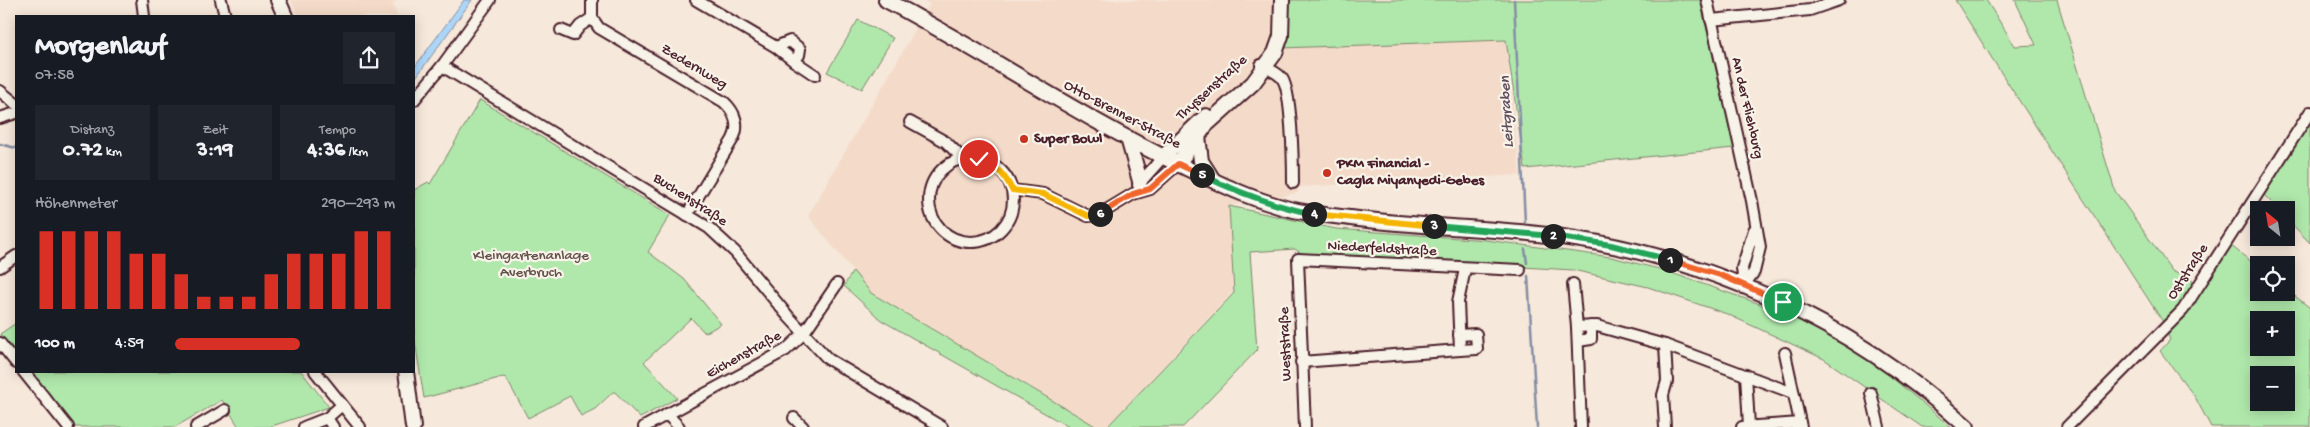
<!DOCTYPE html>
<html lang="de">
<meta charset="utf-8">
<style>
body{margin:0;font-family:"Gochi Hand",sans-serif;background:#20242c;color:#f1f3f6;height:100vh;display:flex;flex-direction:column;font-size:19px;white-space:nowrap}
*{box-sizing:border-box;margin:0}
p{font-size:16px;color:#9ea1a6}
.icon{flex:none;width:28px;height:28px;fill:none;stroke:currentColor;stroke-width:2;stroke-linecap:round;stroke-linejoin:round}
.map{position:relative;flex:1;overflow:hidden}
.sheet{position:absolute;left:15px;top:15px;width:400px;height:358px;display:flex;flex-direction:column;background:#171b24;border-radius:0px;box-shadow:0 2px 12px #0003}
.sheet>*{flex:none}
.needle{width:32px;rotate:330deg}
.fabs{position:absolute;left:2250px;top:201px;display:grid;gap:10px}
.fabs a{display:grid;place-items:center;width:45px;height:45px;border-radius:0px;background:#171b24;box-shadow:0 2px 12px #0003;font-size:25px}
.pin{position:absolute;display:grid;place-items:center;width:42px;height:42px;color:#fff;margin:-21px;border:2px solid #fff;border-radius:50%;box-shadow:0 1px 5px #0007}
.km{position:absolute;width:25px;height:25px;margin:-12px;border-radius:50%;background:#222;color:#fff;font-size:14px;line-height:25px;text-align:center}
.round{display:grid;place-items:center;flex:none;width:52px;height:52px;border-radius:0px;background:#20242c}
.head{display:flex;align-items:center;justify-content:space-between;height:85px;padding:0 20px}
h1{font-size:28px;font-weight:700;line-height:38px}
.stats{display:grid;grid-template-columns:repeat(3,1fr);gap:8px;height:85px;padding:5px 20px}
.stats div{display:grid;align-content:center;border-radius:0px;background:#20242c;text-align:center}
.stats b{font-size:21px;font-weight:700}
.stats small{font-size:14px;font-weight:400}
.stats p{font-size:14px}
.chart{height:140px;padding:10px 20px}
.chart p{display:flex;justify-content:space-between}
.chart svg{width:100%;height:90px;margin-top:5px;stroke:#d93025;stroke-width:6}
ul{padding:0 20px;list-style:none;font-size:16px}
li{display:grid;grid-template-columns:80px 60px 1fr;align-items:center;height:38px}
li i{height:12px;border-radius:6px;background:#d93025}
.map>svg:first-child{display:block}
.built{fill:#f4dbc9}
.green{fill:#b0e8ab;stroke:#7d846b;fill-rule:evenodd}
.water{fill:#acd6f7;stroke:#858da5}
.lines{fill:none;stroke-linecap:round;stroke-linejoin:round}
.stream{stroke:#858da5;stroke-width:2.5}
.street-casing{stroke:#4a1f2b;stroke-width:14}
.secondary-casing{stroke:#4a1f2b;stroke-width:18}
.street{stroke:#f7f3e8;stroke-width:10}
.secondary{stroke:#f7f3e8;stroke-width:14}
.split-1-casing{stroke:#fff;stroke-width:10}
.split-2-casing{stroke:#fff;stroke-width:10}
.split-3-casing{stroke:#fff;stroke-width:10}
.split-4-casing{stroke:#fff;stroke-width:10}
.split-5-casing{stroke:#fff;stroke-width:10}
.split-6-casing{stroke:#fff;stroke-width:10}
.split-7-casing{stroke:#fff;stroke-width:10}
.split-1{stroke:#f0652b;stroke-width:6}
.split-2{stroke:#22a559;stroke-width:6}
.split-3{stroke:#22a559;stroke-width:6}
.split-4{stroke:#f5b400;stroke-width:6}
.split-5{stroke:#22a559;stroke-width:6}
.split-6{stroke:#f0652b;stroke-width:6}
.split-7{stroke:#f5b400;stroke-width:6}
.poi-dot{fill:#c8321e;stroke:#f7f3e8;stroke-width:2}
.labels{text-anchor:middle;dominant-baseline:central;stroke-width:4.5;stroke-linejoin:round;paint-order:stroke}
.street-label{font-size:15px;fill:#4a1f2b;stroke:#f7f3e8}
.poi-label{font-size:15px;font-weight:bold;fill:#4a1f2b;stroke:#f7f3e8;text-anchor:start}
.park-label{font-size:15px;fill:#64514b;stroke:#f7f3e8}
.water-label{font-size:16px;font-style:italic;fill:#624d5e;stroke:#f7f3e8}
</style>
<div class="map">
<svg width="2310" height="427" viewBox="0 0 2310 427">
<rect width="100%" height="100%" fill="#f6e8da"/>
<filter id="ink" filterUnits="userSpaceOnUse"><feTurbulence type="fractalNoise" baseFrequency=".02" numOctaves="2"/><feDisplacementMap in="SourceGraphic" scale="10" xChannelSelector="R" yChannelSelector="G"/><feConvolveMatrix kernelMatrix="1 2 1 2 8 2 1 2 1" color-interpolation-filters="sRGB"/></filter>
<g filter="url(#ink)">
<g class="built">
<path d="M291,0H398L392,3L397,16H298Z"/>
<path d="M924,0H1280L1490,41L1506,40L1520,175L1298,187V193L1229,206L1233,292L1107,427H1097L871,293L808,216L930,4Z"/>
</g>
<g class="green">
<path d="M1283,0H1700L1734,148L1525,169L1506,40L1281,48Z"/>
<path d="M1955,0H1986L2015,46L2036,45L2015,0H2057L2115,191L2172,271L2204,286L2230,245L2259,268V292H2286V289L2310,308V427H2211L2195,397L2160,351L2170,340L2163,322C2094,214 2023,109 1955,0ZM2259,320H2286V348H2259ZM2259,375H2286V402H2259Z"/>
<path d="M858,20L893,38L862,89L827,72Z"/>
<path d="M480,100L670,215L648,252L684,279L721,324L705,333L691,318L644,362L677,398L640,418L614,391L595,409L581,416L570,396L528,418L506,378L503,377L424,398L414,335V190L428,182L430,184Z"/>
<path d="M2310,121V243L2286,218V210H2279L2263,194Z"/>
<path d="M1229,206L1336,229L1486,240L1611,257L1663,270L1786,313L1833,335L1890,376L1951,427H1922L1824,359L1727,314L1648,287L1573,270L1302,254L1295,249L1250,252L1257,350L1183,427H1107L1234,293Z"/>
<path d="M853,271L871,293L1097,427H1069L881,320L844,286Z"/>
<path d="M16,323V354L0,334Z"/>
<path d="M29,371H301L329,407L269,427H239L222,400L175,427H73Z"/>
</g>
<path class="water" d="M464,0H472L414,80V68Z"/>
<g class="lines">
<g class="stream">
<path d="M1514,0L1525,222"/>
<path d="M0,144L16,148"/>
<path d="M1525,249L1527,263"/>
<path d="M1528,276L1537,427"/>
</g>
<g class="street-casing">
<g id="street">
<path d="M142,0L144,16"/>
<path d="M221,0L225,16"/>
<path d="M592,0V18L599,28L724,102C735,112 740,125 733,139L687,215"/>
<path d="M696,0L776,47L794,61L799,55L800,49L790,41L776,47"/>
<path d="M1707,0L1752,201L1760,247L1754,272L1744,285"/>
<path d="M1711,20L1810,10L1839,0"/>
<path d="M561,30L573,35L580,26L592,18"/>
<path d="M794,61L815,75"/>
<path d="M1261,65C1267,68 1276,72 1281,77C1292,87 1293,165 1293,183"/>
<path d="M442,66L709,228L735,252L788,316L828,359L942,427"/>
<path d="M0,91L16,104"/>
<path d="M414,100L442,66L490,0"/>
<path d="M0,118L16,113"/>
<path d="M910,122L946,142L963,159"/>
<circle cx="971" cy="200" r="42"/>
<path d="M1138,185L1163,157"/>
<path d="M1012,190L1043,194L1088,216L1100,214L1133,194L1150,189L1178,164"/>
<path d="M0,267L16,256"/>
<path d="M1573,284L1577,327"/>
<path d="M1744,285L1742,268L1754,230"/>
<path d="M1459,335L1476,334L1477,349L1460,350"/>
<path d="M1578,341L1591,339V326"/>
<path d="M0,343L16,363"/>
<path d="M1665,345L1667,381L1663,395L1665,427"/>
<path d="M1785,353L1801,427"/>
<path d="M1301,362L1460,350L1458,302L1465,269"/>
<path d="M23,371L68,427"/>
<path d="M315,371L360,427"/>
<path d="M1746,375L1749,426"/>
<path d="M1871,393L1879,427"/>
<path d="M667,414L679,427"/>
<path d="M327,418L333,427"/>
<path d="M794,418L803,427"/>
<path d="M196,427L225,410"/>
<path d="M304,427L327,418L342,405"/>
<path d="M644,427L786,350L803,334L837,284"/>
<path d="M1305,427L1298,259L1520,270"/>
<path d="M1581,427L1577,327L1597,326L1665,345L1793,393"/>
<path d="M1742,427L1800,423"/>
<path d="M2067,427L2183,310L2310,112"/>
</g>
</g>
<g class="secondary-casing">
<g id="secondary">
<path d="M278,0L285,16"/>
<path d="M886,0C986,53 1080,117 1182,166C1212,180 1242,195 1275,205C1299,213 1326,215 1351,218C1410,226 1469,227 1529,233C1693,249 1845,316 1967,427"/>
<path d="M1198,136L1201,161L1213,180"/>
<path d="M1128,138L1140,181"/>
<path d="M1163,157L1206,116"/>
<path d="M1178,164L1206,125L1253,83L1275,53L1281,36L1282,0"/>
<path d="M406,371L413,427"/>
</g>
</g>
<use href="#street" class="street"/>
<use href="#secondary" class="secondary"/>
</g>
</g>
<g class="lines" filter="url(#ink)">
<g class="split-1-casing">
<path id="split-1" d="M1670,260L1720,275L1783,302"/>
</g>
<g class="split-2-casing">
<path id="split-2" d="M1553,236L1611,245L1670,260"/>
</g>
<g class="split-3-casing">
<path id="split-3" d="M1434,226L1553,236"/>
</g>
<g class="split-4-casing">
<path id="split-4" d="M1314,214L1434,226"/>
</g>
<g class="split-5-casing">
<path id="split-5" d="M1202,175C1239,193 1274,206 1314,214"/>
</g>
<g class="split-6-casing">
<path id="split-6" d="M1100,214L1133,194L1150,189L1178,164L1202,175"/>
</g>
<g class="split-7-casing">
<path id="split-7" d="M979,159C996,166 1004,173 1012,190L1043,194L1088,216L1100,214"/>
</g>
<use href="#split-1" class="split-1"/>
<use href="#split-2" class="split-2"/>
<use href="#split-3" class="split-3"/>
<use href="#split-4" class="split-4"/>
<use href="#split-5" class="split-5"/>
<use href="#split-6" class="split-6"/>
<use href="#split-7" class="split-7"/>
</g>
<g class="poi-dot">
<circle cx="1024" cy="139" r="5"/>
<circle cx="1327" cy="173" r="5"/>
</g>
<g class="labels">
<g class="street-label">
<text transform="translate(694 67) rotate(31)">Zedernweg</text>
<text transform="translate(1212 88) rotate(-42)">Thyssenstraße</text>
<text transform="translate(1747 108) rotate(77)">An der Fliehburg</text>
<text transform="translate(1122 115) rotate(28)">Otto-Brenner-Straße</text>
<text transform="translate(690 200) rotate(33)">Buchenstraße</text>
<text transform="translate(1382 249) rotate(3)">Niederfeldstraße</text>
<text transform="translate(2188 272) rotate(-57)">Oststraße</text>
<text transform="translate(1286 344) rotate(-92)">Weststraße</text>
<text transform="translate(744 355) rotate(-29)">Eichenstraße</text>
</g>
<g class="poi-label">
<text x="1034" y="139">Super Bowl</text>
<text x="1337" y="164">PKM Financial -<tspan x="1337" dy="17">Cagla Miyanyedi-Gebes</tspan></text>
</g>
<g class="park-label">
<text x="531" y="256">Kleingartenanlage<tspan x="531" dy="17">Averbruch</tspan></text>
</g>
<g class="water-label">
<text transform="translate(1508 112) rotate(-93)">Leitgraben</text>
</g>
</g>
</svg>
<div class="fabs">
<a><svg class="needle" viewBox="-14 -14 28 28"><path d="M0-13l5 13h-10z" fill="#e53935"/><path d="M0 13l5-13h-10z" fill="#9ea1a6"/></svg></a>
<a><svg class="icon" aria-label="locate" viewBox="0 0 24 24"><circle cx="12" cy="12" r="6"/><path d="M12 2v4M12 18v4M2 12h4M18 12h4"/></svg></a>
<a>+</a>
<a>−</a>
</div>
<div class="pin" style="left:1783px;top:302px;background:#1e9e55"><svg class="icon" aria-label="arrive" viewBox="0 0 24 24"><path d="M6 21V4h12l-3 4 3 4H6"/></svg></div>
<div class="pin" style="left:979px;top:159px;background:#d93025"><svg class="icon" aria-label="check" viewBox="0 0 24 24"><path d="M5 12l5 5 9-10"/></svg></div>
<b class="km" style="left:1670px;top:260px">1</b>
<b class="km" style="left:1553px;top:236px">2</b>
<b class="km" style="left:1434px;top:226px">3</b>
<b class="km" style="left:1314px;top:214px">4</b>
<b class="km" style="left:1202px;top:175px">5</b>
<b class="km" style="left:1100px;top:214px">6</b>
<section class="sheet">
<div class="head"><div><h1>Morgenlauf</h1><p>07:58</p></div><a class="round"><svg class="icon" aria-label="share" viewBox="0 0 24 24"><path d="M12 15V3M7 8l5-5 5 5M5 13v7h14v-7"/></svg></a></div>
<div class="stats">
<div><p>Distanz</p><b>0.72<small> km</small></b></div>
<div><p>Zeit</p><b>3:19</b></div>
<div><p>Tempo</p><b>4:36<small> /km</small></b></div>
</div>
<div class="chart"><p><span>Höhenmeter</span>290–293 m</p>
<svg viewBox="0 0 160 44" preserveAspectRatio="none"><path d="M5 44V6M15 44V6M25 44V6M35 44V6M45 44V17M55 44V17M65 44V27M75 44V38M85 44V38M95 44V38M105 44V27M115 44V17M125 44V17M135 44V17M145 44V6M155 44V6"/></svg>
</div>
<ul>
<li><b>100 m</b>4:59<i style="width:57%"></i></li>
</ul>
</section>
</div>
